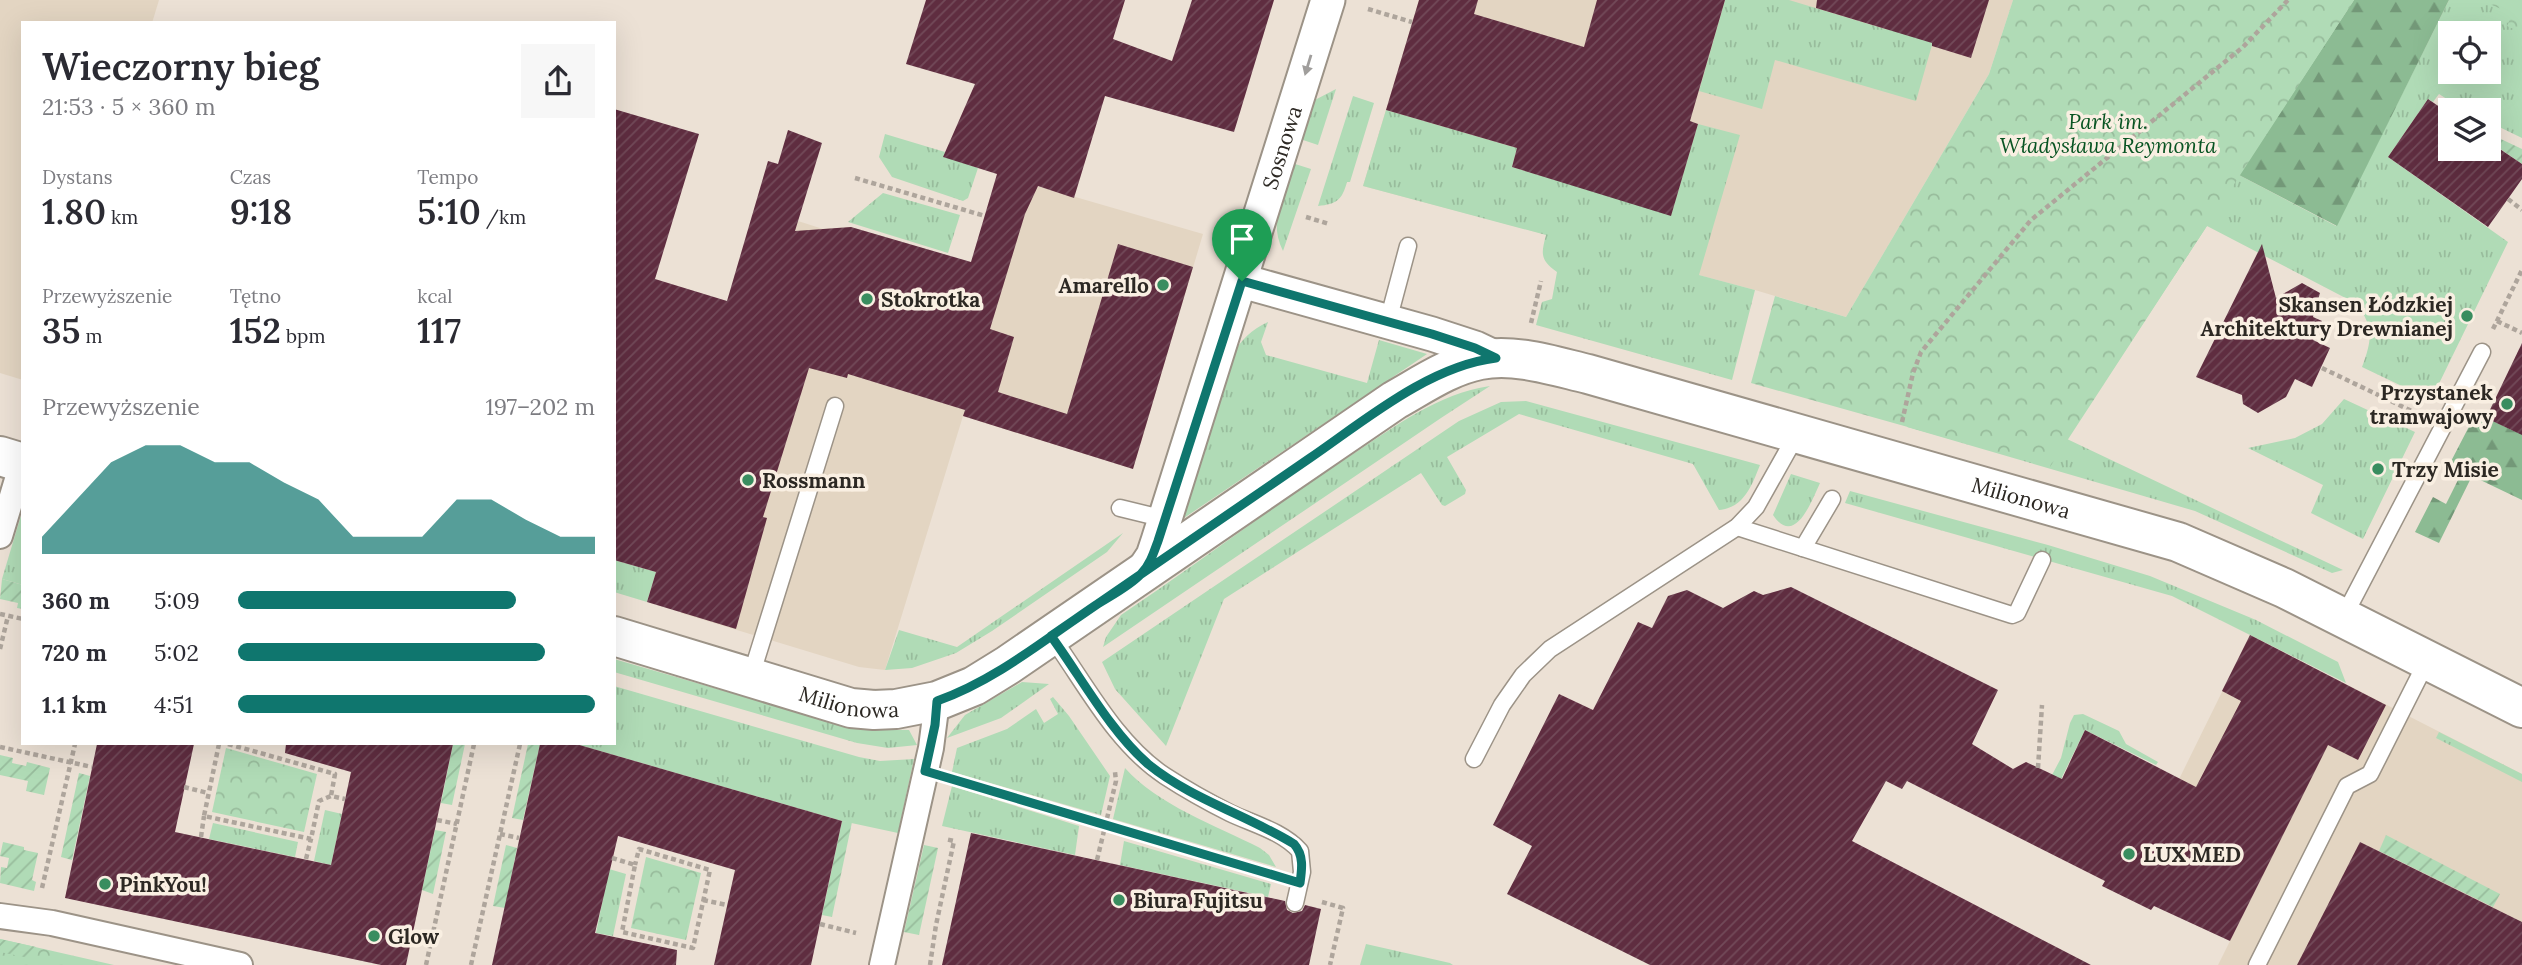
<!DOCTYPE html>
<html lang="pl">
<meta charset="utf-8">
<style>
body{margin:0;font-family:Lora,serif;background:#f7f7f7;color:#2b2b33;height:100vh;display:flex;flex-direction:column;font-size:26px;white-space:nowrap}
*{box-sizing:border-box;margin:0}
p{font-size:23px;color:#7c7c81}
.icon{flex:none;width:38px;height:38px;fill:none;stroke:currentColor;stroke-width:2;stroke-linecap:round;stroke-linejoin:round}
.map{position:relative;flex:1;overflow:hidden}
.panel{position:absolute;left:21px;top:21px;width:595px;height:724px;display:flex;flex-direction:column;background:#fff;border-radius:0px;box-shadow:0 7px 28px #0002}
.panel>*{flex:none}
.controls{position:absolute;left:2438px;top:21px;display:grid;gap:14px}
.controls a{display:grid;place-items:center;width:63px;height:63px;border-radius:0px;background:#fff;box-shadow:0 7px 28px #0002;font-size:35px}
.pin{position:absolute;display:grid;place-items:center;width:60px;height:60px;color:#fff;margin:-72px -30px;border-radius:50% 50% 50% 0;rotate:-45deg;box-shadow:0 0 7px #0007}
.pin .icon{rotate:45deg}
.round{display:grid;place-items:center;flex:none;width:74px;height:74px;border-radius:0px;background:#f7f7f7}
.head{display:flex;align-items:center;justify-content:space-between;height:119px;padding:0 21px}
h1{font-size:38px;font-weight:600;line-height:52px}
.stats{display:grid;grid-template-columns:repeat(3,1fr);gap:10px;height:119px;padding:7px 21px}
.stats div{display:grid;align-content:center}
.stats b{font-size:35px;font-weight:600}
.stats small{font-size:19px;font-weight:400}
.stats p{font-size:19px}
.chart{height:196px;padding:14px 21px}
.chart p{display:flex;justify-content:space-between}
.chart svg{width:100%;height:126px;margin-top:7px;fill:#0f766e;opacity:.7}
ul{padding:0 21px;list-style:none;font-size:23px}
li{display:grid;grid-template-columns:112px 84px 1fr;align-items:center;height:52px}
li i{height:18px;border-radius:9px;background:#0f766e}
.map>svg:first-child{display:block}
.built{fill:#e3d5c2}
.grass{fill:url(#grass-tufts);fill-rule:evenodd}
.forest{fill:url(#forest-firs)}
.park{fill:url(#park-crowns)}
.garden{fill:url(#garden-furrows)}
.building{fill:url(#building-hatch)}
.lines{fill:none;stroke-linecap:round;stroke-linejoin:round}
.service-casing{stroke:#9c9387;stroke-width:19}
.pedestrian-casing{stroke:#9c9387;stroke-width:28}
.minor-casing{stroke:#9c9387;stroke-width:37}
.tertiary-casing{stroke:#9c9387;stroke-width:42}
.path{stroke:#aea59c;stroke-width:4.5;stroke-dasharray:5 3.5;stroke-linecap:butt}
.service{stroke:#fff;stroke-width:16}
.pedestrian{stroke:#fff;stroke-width:24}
.minor{stroke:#fff;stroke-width:33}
.tertiary{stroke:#fff;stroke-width:38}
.oneway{fill:#a09e9c}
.route-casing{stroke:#fff;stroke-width:14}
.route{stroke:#0f766e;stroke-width:9}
.poi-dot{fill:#398d5f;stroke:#f9efe2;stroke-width:2.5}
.labels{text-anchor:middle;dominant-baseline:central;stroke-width:7;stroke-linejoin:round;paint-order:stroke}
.park-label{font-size:21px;font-style:italic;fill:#085422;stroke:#f9efe2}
.street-label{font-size:21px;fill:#2c2823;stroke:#f9efe2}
.poi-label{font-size:21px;font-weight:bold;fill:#2c2823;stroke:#f9efe2;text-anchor:start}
</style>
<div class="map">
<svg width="2522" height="965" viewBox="0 0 2522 965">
<defs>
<pattern id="grass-tufts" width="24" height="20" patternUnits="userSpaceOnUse" patternTransform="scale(1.75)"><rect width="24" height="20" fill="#b0dbb6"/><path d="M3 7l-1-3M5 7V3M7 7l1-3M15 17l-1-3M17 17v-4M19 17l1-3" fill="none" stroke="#98bc9c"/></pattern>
<pattern id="forest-firs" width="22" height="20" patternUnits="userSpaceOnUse" patternTransform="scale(1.75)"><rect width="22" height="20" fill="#8cbb93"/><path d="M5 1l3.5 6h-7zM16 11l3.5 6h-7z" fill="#739878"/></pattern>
<pattern id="park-crowns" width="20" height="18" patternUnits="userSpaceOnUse" patternTransform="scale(1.75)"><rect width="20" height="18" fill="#b0dbb6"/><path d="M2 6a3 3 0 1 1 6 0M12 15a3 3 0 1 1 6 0" fill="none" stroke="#98bc9c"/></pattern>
<pattern id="garden-furrows" width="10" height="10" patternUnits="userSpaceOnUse" patternTransform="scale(1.75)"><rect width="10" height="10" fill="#b0dbb6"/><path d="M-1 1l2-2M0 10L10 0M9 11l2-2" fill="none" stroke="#98bc9c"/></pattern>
<pattern id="building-hatch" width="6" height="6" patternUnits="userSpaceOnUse" patternTransform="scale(1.75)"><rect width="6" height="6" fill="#5f2d40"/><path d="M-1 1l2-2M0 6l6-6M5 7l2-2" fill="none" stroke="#724a59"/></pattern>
</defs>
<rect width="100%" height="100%" fill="#ece1d5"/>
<g class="built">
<path d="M0,0H159L152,23H23V380L0,373Z"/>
<path d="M1419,0H2013L1989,74L1846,317L1755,290L1363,186Z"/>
<path d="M1034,185L1203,234L1133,469L963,416L885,670L859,667L681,613L798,221L823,229L851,227L1006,273Z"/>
<path d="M2250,635L2522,774V965H2218L2259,883L2155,828Z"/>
</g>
<g class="grass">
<path d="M1725,0H1789L1885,29L1934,38L1916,101L1775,60L1762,109L1699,91Z"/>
<path d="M2296,0H2354L2239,175L2336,226L2449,0H2522V138L2489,122L2488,110H2464L2439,94L2433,102L2428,99L2388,157L2508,242L2431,400L2362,367C2372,340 2374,328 2357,304L2207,226L2067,439L2343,570L2332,573L2195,511L1907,427L1919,373ZM2450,33H2488V72H2450Z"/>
<path d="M1336,89L1318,145L1300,139L1311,102Z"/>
<path d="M1353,96L1374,103L1350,182H1347C1342,200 1337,204 1318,206Z"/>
<path d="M1386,110L1517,148L1512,167L1671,215L1698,124L1740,135L1699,275L1755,290L1732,380L1536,325L1542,302L1552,299L1557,272C1540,260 1541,254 1546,235L1363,186Z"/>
<path d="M885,134L945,152L944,156L978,168L968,198L963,201L892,177L879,157Z"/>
<path d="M1292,163L1311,169L1283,251C1268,221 1283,193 1292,163Z"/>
<path d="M883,193L960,215L948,253L848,222Z"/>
<path d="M1268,322L1261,342L1266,355L1367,383L1379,340L1427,354L1181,520L1232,355C1242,339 1251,330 1268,322Z"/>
<path d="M1490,386L1441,418L1103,647L1106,637L1121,615C1199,563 1274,505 1353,454C1396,426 1437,394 1490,386Z"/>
<path d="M2344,399L2415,432L2363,539L2311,513L2323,485L2248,448L2295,438L2322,424Z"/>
<path d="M1526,401L1760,465C1752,485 1744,508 1719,510L1693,464L1519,414L1447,457L1466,490L1465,494L1445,506L1442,505L1421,473L1224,599L1166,746L1115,689L1102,662L1459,421L1501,402Z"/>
<path d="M1791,474L1820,483C1812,500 1795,548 1773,515Z"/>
<path d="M1850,491L2048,545L2150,576L2256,620L2338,662L2346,683L2172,596L1845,503Z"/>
<path d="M22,512H23V585L2,579Z"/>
<path d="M1123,533L1107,552L992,631L956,653L912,668L885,670L899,630L957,647Z"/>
<path d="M614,560L656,572L647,602L614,592Z"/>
<path d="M614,659L855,729L909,730L917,745L888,748L857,743L614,672Z"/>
<path d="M1022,682L1049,684L1001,718L947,738L965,715Z"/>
<path d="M614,686L859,757L880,761L914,759L898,833L842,821L576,744H614Z"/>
<path d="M1053,697L1069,716L1110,776L1101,815L952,772L957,748L1007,729L1036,709L1044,723L1058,714L1050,699Z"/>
<path d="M2083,714L2119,731L2126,744L2158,762L2156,765L2085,730L2061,779L2052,775L2061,758L2070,723L2074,715Z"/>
<path d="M2439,732L2522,774V782L2436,738Z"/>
<path d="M1125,768C1156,804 1217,826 1260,848L1269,855L1276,867L1113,819Z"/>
<path d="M952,786L1079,826L1075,855L942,826Z"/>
<path d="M325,810L342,814L331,865L314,861Z"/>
<path d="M213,823L298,842L295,857L209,839Z"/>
<path d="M1124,841L1271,884L1268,897L1120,865Z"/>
<path d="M609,869L626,874L613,936L596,933Z"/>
<path d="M1366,944L1450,963L1453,965H1360Z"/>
</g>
<g class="forest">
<path d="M2354,0H2449L2337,226L2239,175Z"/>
<path d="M2476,413L2516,432L2522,420V500L2472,476L2439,543L2415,532L2433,497L2446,504L2460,476L2447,469Z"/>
</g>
<g class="park">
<path d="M2013,0H2354L2050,467L1751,383L1775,296L1846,317L1989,74Z"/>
<path d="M2481,0H2522V33L2507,26L2512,14Z"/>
<path d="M226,748L317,774L304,832L212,812Z"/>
<path d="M646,857L701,873L686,940L631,928Z"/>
<path d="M0,939L114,965H0Z"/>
</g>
<g class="garden">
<path d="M2488,133L2522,149V164L2489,141Z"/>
<path d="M2,579L23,585V609L17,608L18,603L0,599Z"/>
<path d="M453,744H465L452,805L441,803Z"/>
<path d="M528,744H540L523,820L512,818Z"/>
<path d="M0,755L13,758L12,763L26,766L27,762L50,768L44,795L26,791L28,781L0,775Z"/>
<path d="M79,773L90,776L72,860L61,857Z"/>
<path d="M842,821L852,822L832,917L822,915Z"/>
<path d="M435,830L446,832L433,894L422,890Z"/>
<path d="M2386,835L2500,894L2493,907L2379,851Z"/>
<path d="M3,842L24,847V850L38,853L32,880L36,882L34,891L0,883L1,867L7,868L9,858L0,856Z"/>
<path d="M506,845L517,848L505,908L493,906Z"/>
<path d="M924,845L938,848L919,935L904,932Z"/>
<path d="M0,939L36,947L34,959L0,952Z"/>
</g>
<g class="building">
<path d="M926,0H1125L1113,39L1172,61L1192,0H1274L1234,132L1105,96L1074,198L1038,186L1025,214L990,329L1014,337L998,392L1067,414L1118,244L1193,267L1133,469L963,416L965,410L848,374L847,378L809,368L763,517L767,518L736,629L647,602L656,572L614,560V109L699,134L655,279L727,301L768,161L778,164L788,130L822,143L795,231L851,227L971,262L997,174L943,157L975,84L906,64Z"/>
<path d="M1419,0H1478L1474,14L1584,47L1597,0H1725L1690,121L1698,124L1671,216L1512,167L1517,148L1386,110Z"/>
<path d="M1817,0H1989L1971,58L1932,46V43L1816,8Z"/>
<path d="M2428,99L2450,114V149H2488V141L2522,164V179L2488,227L2388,157Z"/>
<path d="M2262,244L2276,298L2302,283L2320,293L2313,317L2322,321L2313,340L2330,348L2312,387L2295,379L2286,397L2258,413L2243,404L2242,395L2196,377Z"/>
<path d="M2522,343V435L2486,418Z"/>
<path d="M1791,587L1998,690L1972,744L2013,769L2026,762L2062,779L2085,730L2196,787L2241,701L2222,691L2250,635L2386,705L2358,760L2328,745L2230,941L2154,906L2151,910L2102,886L2105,881L1907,781L1902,789L1886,781L1852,841L2091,965H1650L1507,894L1532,846L1493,825L1559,694L1593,710L1638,622L1652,628L1668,596L1687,590L1723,608L1754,591L1763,595Z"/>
<path d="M97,744H194L175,832L331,865L351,772L285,753L286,744H453L406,965H381L65,898Z"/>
<path d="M540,744H576L842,821L811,965H714L735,870L618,836L595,933L677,950L676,965H492Z"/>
<path d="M971,833L1285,901L1287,910L1293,913L1302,911L1305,905L1321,909L1309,965H942Z"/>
<path d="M2360,842L2522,922V965H2297Z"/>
</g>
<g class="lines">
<g class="service-casing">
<g id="service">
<path d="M1388,321L1408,246"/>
<path d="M1120,508L1165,519"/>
<path d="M1737,527L2012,615L2017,613L2042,560"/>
<path d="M1803,548L1832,499"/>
<path d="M2343,618L2482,352"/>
<path d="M1051,636C1085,683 1115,743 1165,776C1185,789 1208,802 1230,813C1253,824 1282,831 1300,851L1302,872L1295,903"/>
<path d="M751,676L835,406"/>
<path d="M1474,759L1502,705L1523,675L1550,649L1737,527L1756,507L1797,434"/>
<path d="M2257,965L2347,786L2370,774L2427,661"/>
</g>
</g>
<g class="pedestrian-casing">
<g id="pedestrian">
<path d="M0,536L22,463"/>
<path d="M0,916L52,923L240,965"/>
<path d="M882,965L931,748L937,701"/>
</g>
</g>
<g class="minor-casing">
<g id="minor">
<path d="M1242,281L1432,334L1475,348L1496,358"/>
<path id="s1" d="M1141,574L1153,556L1158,541L1328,0"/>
</g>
</g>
<g class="tertiary-casing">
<g id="tertiary">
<path d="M0,456L23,463"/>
<path id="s2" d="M614,636L851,708L874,710L896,709L937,701L974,686L1008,665L1395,400C1422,385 1449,366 1480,360C1515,353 1554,366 1588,374L2178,542L2284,588L2522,708"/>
</g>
</g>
<g class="path">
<path d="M1368,9L1412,22"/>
<path d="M855,178L985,216"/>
<path d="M2508,199L2522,210"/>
<path d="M1306,217L1329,224"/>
<path d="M2497,321L2522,333"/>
<path d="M1531,323L1541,281"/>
<path d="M2493,329L2522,270"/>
<path d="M2322,368L2420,415"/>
<path d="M1902,422L1913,373L1921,352L2031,220L2243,47L2288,0"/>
<path d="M0,614L23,619"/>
<path d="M0,649L8,616"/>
<path d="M219,744L204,816L311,839L319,801L331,796L345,799"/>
<path d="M228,744L335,774L331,796"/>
<path d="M0,747L92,767"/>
<path d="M2038,768L2042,705"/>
<path d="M956,781L1272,875"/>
<path d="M184,787L208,793"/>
<path d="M437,820L457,824"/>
<path d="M500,834L519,838"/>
<path d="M201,837L204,816"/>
<path d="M612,858L635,865L622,932L693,948L710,870L639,849L635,865"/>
<path d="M306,859L311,839"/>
<path d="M1097,860L1116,781L1115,772"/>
<path d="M42,888L75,744"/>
<path d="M703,900L727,905"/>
<path d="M1322,902L1343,908L1330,965"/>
<path d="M820,924L856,933"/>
<path d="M426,965L474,744"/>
<path d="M471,965L520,744"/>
<path d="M930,965L936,925L954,841L945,839"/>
</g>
<use href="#service" class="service"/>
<use href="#pedestrian" class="pedestrian"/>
<use href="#minor" class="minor"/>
<use href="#tertiary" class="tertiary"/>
</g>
<defs><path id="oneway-solid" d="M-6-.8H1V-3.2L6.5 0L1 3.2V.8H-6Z" transform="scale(1.75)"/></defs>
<use class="oneway" href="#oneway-solid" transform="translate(1308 65) rotate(107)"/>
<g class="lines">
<g class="route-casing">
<path id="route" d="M1242,281L1158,541C1154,552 1150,565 1141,574C1129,587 1108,597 1093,607C1043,641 994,681 937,701L935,725L925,771L1300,883C1302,869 1304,855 1294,844C1247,815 1191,799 1148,764C1110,731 1081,677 1051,636C1137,577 1223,517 1310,458C1364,421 1429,366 1496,358L1475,348L1432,334L1242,281"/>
</g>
<use href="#route" class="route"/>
</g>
<g class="poi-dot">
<circle cx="1163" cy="285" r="7"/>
<circle cx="867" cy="299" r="7"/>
<circle cx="2467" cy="316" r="7"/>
<circle cx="2507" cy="404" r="7"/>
<circle cx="2378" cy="469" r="7"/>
<circle cx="748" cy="480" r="7"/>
<circle cx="2129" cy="854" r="7"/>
<circle cx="105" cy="884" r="7"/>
<circle cx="1119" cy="900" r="7"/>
<circle cx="374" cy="936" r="7"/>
</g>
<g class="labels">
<g class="park-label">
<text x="2108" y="121">Park im.<tspan x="2108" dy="24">Władysława Reymonta</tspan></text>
</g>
<g class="street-label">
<text stroke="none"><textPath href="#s1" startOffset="450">Sosnowa</textPath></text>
<text stroke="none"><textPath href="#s2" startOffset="1538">Milionowa</textPath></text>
<text stroke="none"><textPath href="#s2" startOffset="245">Milionowa</textPath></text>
</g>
<g class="poi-label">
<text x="1149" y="285" text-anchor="end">Amarello</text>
<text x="881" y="299">Stokrotka</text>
<text x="2453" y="304" text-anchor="end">Skansen Łódzkiej<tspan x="2453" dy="24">Architektury Drewnianej</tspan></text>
<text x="2493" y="392" text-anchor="end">Przystanek<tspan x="2493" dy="24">tramwajowy</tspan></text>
<text x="2392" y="469">Trzy Misie</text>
<text x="762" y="480">Rossmann</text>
<text x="2143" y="854">LUX MED</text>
<text x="119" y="884">PinkYou!</text>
<text x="1133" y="900">Biura Fujitsu</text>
<text x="388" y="936">Glow</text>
</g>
</g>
</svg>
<div class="controls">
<a><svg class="icon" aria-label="locate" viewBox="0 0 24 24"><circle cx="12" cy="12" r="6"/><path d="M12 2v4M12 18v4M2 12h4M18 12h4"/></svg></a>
<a><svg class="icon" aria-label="layers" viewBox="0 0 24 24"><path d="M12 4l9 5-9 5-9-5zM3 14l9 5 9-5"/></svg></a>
</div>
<div class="pin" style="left:1242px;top:281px;background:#1e9e55"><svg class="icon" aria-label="arrive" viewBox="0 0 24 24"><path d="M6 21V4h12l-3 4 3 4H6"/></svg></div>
<section class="panel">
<div class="head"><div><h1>Wieczorny bieg</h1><p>21:53 · 5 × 360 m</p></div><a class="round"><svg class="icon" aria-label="share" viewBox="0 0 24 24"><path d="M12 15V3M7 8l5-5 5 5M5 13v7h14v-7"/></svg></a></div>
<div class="stats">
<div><p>Dystans</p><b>1.80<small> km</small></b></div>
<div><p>Czas</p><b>9:18</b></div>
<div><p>Tempo</p><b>5:10<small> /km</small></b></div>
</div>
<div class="stats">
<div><p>Przewyższenie</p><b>35<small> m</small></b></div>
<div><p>Tętno</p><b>152<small> bpm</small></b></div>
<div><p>kcal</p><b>117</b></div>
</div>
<div class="chart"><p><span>Przewyższenie</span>197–202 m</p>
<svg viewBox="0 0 160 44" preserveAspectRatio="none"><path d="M0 44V38L10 25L20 12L30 6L40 6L50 12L60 12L70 19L80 25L90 38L100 38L110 38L120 25L130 25L140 32L150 38L160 38V44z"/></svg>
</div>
<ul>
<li><b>360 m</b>5:09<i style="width:78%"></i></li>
<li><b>720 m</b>5:02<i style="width:86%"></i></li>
<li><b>1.1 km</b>4:51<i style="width:100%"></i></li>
</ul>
</section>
</div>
